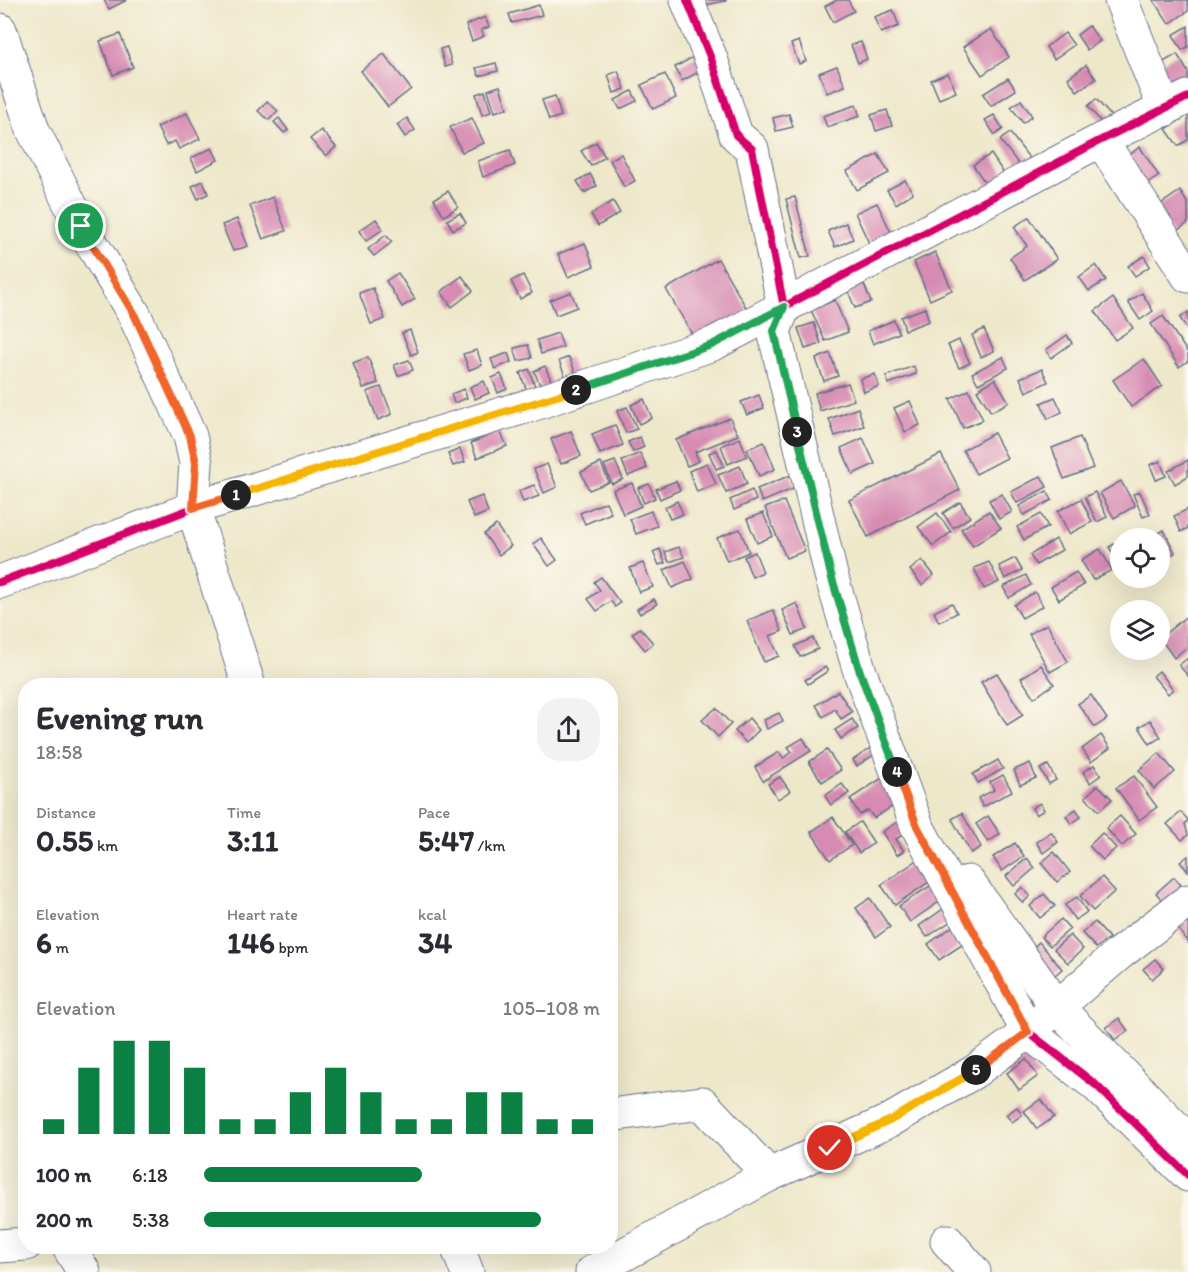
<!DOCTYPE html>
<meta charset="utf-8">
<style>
body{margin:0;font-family:Itim,sans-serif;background:#f2f2f3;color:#2b2b33;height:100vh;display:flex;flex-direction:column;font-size:22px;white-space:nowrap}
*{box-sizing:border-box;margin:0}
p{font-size:20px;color:#7c7c81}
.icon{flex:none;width:33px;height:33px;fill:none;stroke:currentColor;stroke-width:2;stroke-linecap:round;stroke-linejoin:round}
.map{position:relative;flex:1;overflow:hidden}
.sheet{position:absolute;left:18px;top:678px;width:600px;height:576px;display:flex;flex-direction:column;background:#fff;border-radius:24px;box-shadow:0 6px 24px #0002}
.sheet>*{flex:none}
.buttons{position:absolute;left:1110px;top:528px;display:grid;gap:12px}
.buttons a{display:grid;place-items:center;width:60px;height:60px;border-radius:50%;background:#fff;box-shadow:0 6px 24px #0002;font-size:30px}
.pin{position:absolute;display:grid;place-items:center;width:51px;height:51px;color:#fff;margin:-26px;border:3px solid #fff;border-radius:50%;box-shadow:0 2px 6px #0007}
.km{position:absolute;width:30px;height:30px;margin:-15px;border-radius:50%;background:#222;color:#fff;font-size:16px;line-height:30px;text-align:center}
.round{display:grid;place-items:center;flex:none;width:63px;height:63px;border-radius:24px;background:#f2f2f3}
.overview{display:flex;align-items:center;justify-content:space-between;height:102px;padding:0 18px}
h1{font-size:33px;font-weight:700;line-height:45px}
.figures{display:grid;grid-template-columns:repeat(3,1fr);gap:9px;height:102px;padding:6px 18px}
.figures div{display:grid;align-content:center}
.figures b{font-size:30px;font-weight:700}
.figures small{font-size:16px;font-weight:400}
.figures p{font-size:16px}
.chart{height:168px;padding:12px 18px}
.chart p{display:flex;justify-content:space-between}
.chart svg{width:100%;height:108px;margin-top:6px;stroke:#0b8043;stroke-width:6}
ul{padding:0 18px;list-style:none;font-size:20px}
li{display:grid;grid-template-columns:96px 72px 1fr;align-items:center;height:45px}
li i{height:15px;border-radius:8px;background:#0b8043}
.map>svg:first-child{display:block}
.building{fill:#d78bb2}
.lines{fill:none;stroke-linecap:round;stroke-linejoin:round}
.minor-casing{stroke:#657084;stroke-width:35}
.minor{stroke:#fff;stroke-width:33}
.cycleway-casing{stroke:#fbf7ec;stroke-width:11}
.cycleway{stroke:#d6006c;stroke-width:8}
.split-1-casing{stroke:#fff;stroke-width:12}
.split-2-casing{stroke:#fff;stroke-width:12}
.split-3-casing{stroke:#fff;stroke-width:12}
.split-4-casing{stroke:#fff;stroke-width:12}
.split-5-casing{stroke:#fff;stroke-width:12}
.split-6-casing{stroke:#fff;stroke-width:12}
.split-1{stroke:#f0652b;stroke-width:8}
.split-2{stroke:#f5b400;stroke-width:8}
.split-3{stroke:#22a559;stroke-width:8}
.split-4{stroke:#22a559;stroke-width:8}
.split-5{stroke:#f0652b;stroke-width:8}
.split-6{stroke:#f5b400;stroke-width:8}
</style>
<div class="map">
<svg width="1188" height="1272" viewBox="0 0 1188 1272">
<rect width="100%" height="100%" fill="#fbf7ec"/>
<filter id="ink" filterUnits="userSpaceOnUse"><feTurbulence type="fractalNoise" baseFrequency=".0167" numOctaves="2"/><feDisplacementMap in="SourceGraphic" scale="12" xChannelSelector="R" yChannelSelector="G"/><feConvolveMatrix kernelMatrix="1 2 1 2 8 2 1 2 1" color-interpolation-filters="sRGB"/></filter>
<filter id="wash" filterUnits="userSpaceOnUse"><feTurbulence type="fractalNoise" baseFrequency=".008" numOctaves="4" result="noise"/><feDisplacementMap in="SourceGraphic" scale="24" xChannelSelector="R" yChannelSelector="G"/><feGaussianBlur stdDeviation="1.35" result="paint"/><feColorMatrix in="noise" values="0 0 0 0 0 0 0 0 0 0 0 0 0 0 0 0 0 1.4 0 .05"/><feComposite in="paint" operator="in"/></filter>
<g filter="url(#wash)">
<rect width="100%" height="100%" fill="#eee8cb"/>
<g id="blocks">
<g class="building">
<path d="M104,0H127L109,9Z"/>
<path d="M694,0H726V1L696,7Z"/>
<path d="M837,0H848L854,11L833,22L825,6Z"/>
<path d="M1153,0H1188V11L1169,24Z"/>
<path d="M539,5L542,15L512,23L509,14Z"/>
<path d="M893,10L899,26L881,33L874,17Z"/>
<path d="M485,17L489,27L481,30L484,36L472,41L466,25Z"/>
<path d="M1089,26L1100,41L1087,50L1077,35Z"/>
<path d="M1188,26V47L1182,50L1173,35Z"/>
<path d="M991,29L1009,57L982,75L963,47Z"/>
<path d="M1065,33L1074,45L1054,59L1046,47Z"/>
<path d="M120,34L133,67L113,75L100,41Z"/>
<path d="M799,41L806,61L799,64L791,44Z"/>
<path d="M861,42L867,59L858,63L851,45Z"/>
<path d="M447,47L452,65L445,67L440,49Z"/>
<path d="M384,54L411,89L388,107L361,71Z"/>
<path d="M1177,54L1188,72V82L1173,91L1157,66Z"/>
<path d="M697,55L704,69L682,81L675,67Z"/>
<path d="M496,63L498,71L479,76L476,68Z"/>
<path d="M1086,65L1096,79L1077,91L1068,78Z"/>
<path d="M837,66L845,86L827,93L819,73Z"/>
<path d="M618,71L625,89L614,93L608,75Z"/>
<path d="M948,73L956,92L939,99L931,80Z"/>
<path d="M665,74L676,98L653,109L641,85Z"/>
<path d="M1008,78L1016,90L991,106L983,94Z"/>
<path d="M500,86L507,108L495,112L488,90Z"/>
<path d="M485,91L491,112L482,115L476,94Z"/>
<path d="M632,91L637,101L620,109L615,100Z"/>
<path d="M555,96L561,116L549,120L542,100Z"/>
<path d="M1096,99L1118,124L1109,132L1088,106Z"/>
<path d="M1021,100L1032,116L1023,123L1011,107Z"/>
<path d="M267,101L278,111L269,120L258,111Z"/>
<path d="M856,105L860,116L827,127L823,116Z"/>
<path d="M887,110L892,126L876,131L871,115Z"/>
<path d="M187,113L200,139L179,149L175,141L166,145L157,127Z"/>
<path d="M789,114L793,127L776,131L773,118Z"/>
<path d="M994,115L1003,129L995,135L985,120Z"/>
<path d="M1188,115V140L1178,146L1166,129Z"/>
<path d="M279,118L288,130L284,133L274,122Z"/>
<path d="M407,118L415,130L405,137L397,125Z"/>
<path d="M472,118L484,143L462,152L450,127Z"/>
<path d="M321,130L336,147L326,156L310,139Z"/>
<path d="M1010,133L1034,164L1024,171L1000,140Z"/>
<path d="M596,142L605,157L591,166L581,151Z"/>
<path d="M1140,147L1159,176L1144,186L1126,157Z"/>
<path d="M212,148L218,160L197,171L191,158Z"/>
<path d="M510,150L515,165L483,177L478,161Z"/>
<path d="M621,154L635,181L624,187L610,160Z"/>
<path d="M878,154L889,173L857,190L847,171Z"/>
<path d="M991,154L1005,175L988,187L973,165Z"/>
<path d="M590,174L597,186L584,193L577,181Z"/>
<path d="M905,180L913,193L896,204L887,190Z"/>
<path d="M203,181L208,194L198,199L192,186Z"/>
<path d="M448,191L458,207L444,216L434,199Z"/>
<path d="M1180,191L1188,204V223L1172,234L1155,208Z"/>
<path d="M273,197L286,231L263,239L250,206Z"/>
<path d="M795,197L810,256L801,258L786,199Z"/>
<path d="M613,201L620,213L598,226L591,214Z"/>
<path d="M877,203L891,232L869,243L855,213Z"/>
<path d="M460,213L466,223L453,230L447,220Z"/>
<path d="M1029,217L1057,259L1025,280L1010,258L1027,246L1014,227Z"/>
<path d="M237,219L248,246L233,251L222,225Z"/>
<path d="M376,219L383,229L366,241L359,231Z"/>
<path d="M846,223L853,239L835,247L828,231Z"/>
<path d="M386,235L392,242L374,256L368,249Z"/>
<path d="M585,243L594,266L568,277L558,254Z"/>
<path d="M935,252L952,290L930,300L914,262Z"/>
<path d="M1144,256L1150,266L1135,276L1128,266Z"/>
<path d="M718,259L748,311L696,341L666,289Z"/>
<path d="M1096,265L1106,280L1089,291L1079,277Z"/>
<path d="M398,273L415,299L402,307L386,281Z"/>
<path d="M523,275L532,293L520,299L511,281Z"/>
<path d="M462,276L473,291L452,307L441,292Z"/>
<path d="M864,284L871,302L855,308L848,291Z"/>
<path d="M373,288L385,319L371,324L359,293Z"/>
<path d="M571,292L577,307L556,315L550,300Z"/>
<path d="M1142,293L1153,311L1140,320L1128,302Z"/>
<path d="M1113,298L1133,328L1115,340L1095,311Z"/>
<path d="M835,300L848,332L825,341L811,310Z"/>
<path d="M925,308L929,321L905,330L901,317Z"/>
<path d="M1188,312V331L1180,318Z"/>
<path d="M1163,316L1188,353V361L1179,367L1151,324Z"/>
<path d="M894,320L899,333L873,344L868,331Z"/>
<path d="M814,323L821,344L805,349L798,328Z"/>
<path d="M984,329L994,351L981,357L972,335Z"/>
<path d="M410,330L418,352L411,355L402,333Z"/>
<path d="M558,333L563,347L541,354L537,340Z"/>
<path d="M1067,335L1072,343L1051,358L1046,350Z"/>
<path d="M959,340L970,363L959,368L948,345Z"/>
<path d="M528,345L532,358L518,361L514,348Z"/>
<path d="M477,350L482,365L469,370L463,354Z"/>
<path d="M508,353L511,362L495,369L491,359Z"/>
<path d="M830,353L838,376L824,381L816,359Z"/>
<path d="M368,357L378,383L363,388L353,363Z"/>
<path d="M569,357L578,379L568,383L559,361Z"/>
<path d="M1003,357L1008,368L978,384L972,373Z"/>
<path d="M1144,359L1162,386L1131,407L1113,380Z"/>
<path d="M409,360L413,370L398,376L394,365Z"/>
<path d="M545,366L553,385L542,389L534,371Z"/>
<path d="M914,366L916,374L888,384L886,376Z"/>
<path d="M529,369L535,387L527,391L520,373Z"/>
<path d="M1042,369L1048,382L1026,392L1020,378Z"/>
<path d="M501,374L507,389L498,393L492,378Z"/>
<path d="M875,374L879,386L864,392L860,379Z"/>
<path d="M995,379L1009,402L991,412L977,390Z"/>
<path d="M484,381L489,393L475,399L470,387Z"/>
<path d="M848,383L854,400L820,411L815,393Z"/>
<path d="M381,387L392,414L378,420L367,392Z"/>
<path d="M464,389L467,398L454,403L451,394Z"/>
<path d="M969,390L983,420L963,428L950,399Z"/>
<path d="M759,395L764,408L747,415L741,402Z"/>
<path d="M1055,397L1062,412L1048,419L1041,403Z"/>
<path d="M644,399L652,418L639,424L631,405Z"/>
<path d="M910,401L920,425L905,432L894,408Z"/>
<path d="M627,407L637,429L626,433L617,411Z"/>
<path d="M858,408L864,426L835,436L829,419Z"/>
<path d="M730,418L738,435L695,452L699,461L687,466L676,440Z"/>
<path d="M615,425L623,445L600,454L592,434Z"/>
<path d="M500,431L507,446L477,458L471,443Z"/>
<path d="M571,431L581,456L561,464L551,439Z"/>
<path d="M994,433L1007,458L976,474L963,450Z"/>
<path d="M640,437L644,447L633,452L628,442Z"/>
<path d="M1080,437L1093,468L1064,479L1052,448Z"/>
<path d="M740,438L747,456L728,464L721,446Z"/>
<path d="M863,438L875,464L853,474L841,448Z"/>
<path d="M764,442L775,469L759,476L747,449Z"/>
<path d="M460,449L465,462L453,466L448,454Z"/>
<path d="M717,450L724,466L716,469L709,453Z"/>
<path d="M640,453L647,468L628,476L622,461Z"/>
<path d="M941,454L960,490L868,537L849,500Z"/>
<path d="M1188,460V476L1175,484L1168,471Z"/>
<path d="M615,461L623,479L612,484L604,465Z"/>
<path d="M1160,461L1166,476L1156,480L1150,465Z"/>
<path d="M601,463L609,482L589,490L581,472Z"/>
<path d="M707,463L716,484L697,492L689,471Z"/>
<path d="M547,464L557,487L544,493L534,469Z"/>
<path d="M740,466L747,484L726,493L718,475Z"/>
<path d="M791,475L795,488L762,502L757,489Z"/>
<path d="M1041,476L1047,487L1017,503L1011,492Z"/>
<path d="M676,481L680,490L660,499L656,489Z"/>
<path d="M1121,481L1135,506L1114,518L1100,493Z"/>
<path d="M632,483L641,506L623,514L613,490Z"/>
<path d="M649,484L655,498L644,503L638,488Z"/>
<path d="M534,485L539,496L523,502L519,491Z"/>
<path d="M752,490L756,500L734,510L730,500Z"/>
<path d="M1047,491L1052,500L1024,515L1019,506Z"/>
<path d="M1095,492L1107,517L1097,522L1085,497Z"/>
<path d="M1140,492L1150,514L1143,517L1133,494Z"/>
<path d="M1002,494L1012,512L999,519L989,500Z"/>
<path d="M482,496L488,512L474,518L467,502Z"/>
<path d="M1081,499L1092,522L1069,534L1058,511Z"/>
<path d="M677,501L683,514L670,519L665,507Z"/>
<path d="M784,501L805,551L786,558L765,508Z"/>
<path d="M606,502L611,513L585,524L580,513Z"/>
<path d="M960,502L970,517L953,528L943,513Z"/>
<path d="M1188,509V528L1181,532L1174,516Z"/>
<path d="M651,511L657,526L636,534L630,519Z"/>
<path d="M989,511L1001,528L973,546L961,529Z"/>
<path d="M763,513L773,536L757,543L747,519Z"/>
<path d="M937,513L951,532L933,546L918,527Z"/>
<path d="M1041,514L1048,527L1024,540L1017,527Z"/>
<path d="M496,525L511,546L499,555L484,534Z"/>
<path d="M740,529L749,552L727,561L717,538Z"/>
<path d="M1164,530L1175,553L1165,558L1160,548V538L1153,536Z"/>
<path d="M541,538L557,560L549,566L533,544Z"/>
<path d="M1056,539L1062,550L1036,565L1030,555Z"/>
<path d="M1114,544L1120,555V566L1109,547Z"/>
<path d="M679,547L684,557L669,562L665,552Z"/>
<path d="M660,549L665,563L659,565L653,552Z"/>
<path d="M1100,549L1112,570L1093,580L1081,560Z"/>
<path d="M755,552L763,572L752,577L744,557Z"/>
<path d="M1015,558L1022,570L1005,579L999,566Z"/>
<path d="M922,560L934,575L922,585L910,570Z"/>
<path d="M685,561L693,579L672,588L664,570Z"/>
<path d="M989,562L999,582L984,589L974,568Z"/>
<path d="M643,563L653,587L639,592L630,568Z"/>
<path d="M1076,572L1084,585L1059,600L1051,587Z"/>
<path d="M1026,575L1031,585L1009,598L1003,587Z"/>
<path d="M601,577L620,603L615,607L611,601L597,611L588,599L600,590L594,582Z"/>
<path d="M1035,592L1043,606L1022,618L1014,605Z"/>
<path d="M654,599L657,604L640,614L637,609Z"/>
<path d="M797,603L807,629L793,635L782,610Z"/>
<path d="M952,603L957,613L939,622L934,612Z"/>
<path d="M773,610L782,631L770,636L779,656L764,662L747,621Z"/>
<path d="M1188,615V646L1174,658L1160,638Z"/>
<path d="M1047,624L1068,662L1050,672L1029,634Z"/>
<path d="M640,628L653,643L645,650L632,634Z"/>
<path d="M813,638L818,649L800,657L795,646Z"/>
<path d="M1188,658V676L1179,665Z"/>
<path d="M1041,665L1054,684L1034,698L1021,678Z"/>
<path d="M825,667L828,671L808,684L805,680Z"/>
<path d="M1159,671L1173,689L1168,694L1153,676Z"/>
<path d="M997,673L1023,715L1007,725L981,682Z"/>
<path d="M838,691L852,712L841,719L835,709L823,717L816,705Z"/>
<path d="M1091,695L1107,719L1095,727L1078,704Z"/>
<path d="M716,708L731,724L718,737L702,720Z"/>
<path d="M779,713L783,721L767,729L764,720Z"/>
<path d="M749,718L759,730L746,743L735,731Z"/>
<path d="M852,719L858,728L841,739L835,730Z"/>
<path d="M1150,720L1161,737L1150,744L1139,727Z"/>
<path d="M1101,735L1110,748L1091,762L1082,749Z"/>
<path d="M803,738L811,751L763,781L755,767L779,752L783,758L792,752L788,747Z"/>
<path d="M875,745L880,751L857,766L853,760Z"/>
<path d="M827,750L841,770L822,782L809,762Z"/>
<path d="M1159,753L1175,772L1154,789L1139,770Z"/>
<path d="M998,760L1003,769L978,783L973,774Z"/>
<path d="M1030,763L1036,778L1020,785L1014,770Z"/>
<path d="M1048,765L1056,780L1049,784L1040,769Z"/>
<path d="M1094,765L1101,775L1090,783L1083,772Z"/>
<path d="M1003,775L1012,791L983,807L978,798L994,790L990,782Z"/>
<path d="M885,776L901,801L874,818L868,810L860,815L850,799Z"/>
<path d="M1134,776L1157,807L1139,820L1116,788Z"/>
<path d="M780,777L790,791L778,799L768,784Z"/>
<path d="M842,784L849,793L831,805L825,796Z"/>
<path d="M1098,785L1112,799L1099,811L1085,797Z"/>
<path d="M1040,803L1044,810L1036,815L1032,808Z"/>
<path d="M1076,809L1081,817L1071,824L1066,816Z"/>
<path d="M1181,812L1188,820L1185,824L1188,835L1182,840L1167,824Z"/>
<path d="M962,813L981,847L971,853L952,819Z"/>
<path d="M988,816L1000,834L988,842L976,824Z"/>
<path d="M1120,816L1136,834L1122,846L1106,828Z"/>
<path d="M833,817L852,845L830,860L811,832Z"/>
<path d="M900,820L907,832L896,839L904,851L897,855L882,832Z"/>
<path d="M860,822L874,843L859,853L845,832Z"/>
<path d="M1051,832L1058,842L1043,853L1036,842Z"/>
<path d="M1102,833L1116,848L1103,860L1089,846Z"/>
<path d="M1015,843L1024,856L1002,871L993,857Z"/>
<path d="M1054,852L1070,872L1057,882L1041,863Z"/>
<path d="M1188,856V871L1180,862Z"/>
<path d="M1027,858L1035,868L1014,886L1006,876Z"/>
<path d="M919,859L933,879L895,905L881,885Z"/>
<path d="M1102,877L1115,891L1093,911L1080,896Z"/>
<path d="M1174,877L1188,893L1171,909L1156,893Z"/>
<path d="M933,884L943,899L910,922L899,906Z"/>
<path d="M1022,887L1030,896L1023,903L1015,894Z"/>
<path d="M1044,894L1055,906L1040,918L1030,906Z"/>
<path d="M1077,897L1087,912L1075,920L1065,905Z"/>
<path d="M870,898L890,927L876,937L856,908Z"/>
<path d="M943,909L951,921L927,937L919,926Z"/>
<path d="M1188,914V943L1175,924Z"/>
<path d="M1061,919L1070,929L1050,946L1041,937Z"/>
<path d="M1095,922L1109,938L1096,948L1082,933Z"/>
<path d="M956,924L968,941L939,960L928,944Z"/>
<path d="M1070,935L1083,949L1068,963L1054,949Z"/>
<path d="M1039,942L1062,969L1047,982L1025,955Z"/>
<path d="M1155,959L1164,969L1152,979L1143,969Z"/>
<path d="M1119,1018L1128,1031L1115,1040L1106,1028Z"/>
<path d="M1026,1059L1038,1076L1019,1090L1007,1073Z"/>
<path d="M1041,1099L1054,1117L1037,1129L1024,1111Z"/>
<path d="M1017,1107L1022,1115L1012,1122L1006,1115Z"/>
</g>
</g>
</g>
<g filter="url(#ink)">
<use href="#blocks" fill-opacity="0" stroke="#657084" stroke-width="1.5"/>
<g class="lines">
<g class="minor-casing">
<g id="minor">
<path d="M687,0L711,59L736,135L752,149L784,307L774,331L831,575L860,672L917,826L1028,1032L1096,1085L1188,1175"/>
<path d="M1121,0L1165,110"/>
<path d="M0,30L33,130L81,226L134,314L190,436L196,463L193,508L249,686"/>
<path d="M1101,140L1188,276"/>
<path d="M0,582L193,508L531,405L713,344L1101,140L1188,97"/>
<path d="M968,882L1057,1007L1188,1140"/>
<path d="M610,1115L702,1103L769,1175"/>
<path d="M947,1241L974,1272"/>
<path d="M0,1246L26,1244"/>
<path d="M68,1246L84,1272"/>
<path d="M457,1246L467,1272"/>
<path d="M592,1272L769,1175L891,1120L974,1072L1028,1032L1120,953L1188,901"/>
</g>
</g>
<use href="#minor" class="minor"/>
<g class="cycleway-casing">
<g id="cycleway">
<path d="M687,0L711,59L736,135L752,149L784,307L774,331L831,575L860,672L917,826L1028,1032L1096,1085L1188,1175"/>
<path d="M0,582L193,508L531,405L713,344L1101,140L1188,97"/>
</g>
</g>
<use href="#cycleway" class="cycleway"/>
</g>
</g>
<g class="lines" filter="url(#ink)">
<g class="split-1-casing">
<path id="split-1" d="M81,226L134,314L190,436L196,463L193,508L236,495"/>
</g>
<g class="split-2-casing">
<path id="split-2" d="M236,495L576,390"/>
</g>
<g class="split-3-casing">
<path id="split-3" d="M576,390L712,345L784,307L774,331L797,432"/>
</g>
<g class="split-4-casing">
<path id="split-4" d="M797,432L831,575L860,672L897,772"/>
</g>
<g class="split-5-casing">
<path id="split-5" d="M897,772L917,826L1028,1032L976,1070"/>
</g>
<g class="split-6-casing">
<path id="split-6" d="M830,1148L891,1120L976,1070"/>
</g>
<use href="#split-1" class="split-1"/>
<use href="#split-2" class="split-2"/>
<use href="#split-3" class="split-3"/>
<use href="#split-4" class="split-4"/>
<use href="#split-5" class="split-5"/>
<use href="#split-6" class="split-6"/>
</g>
</svg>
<div class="buttons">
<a><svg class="icon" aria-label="locate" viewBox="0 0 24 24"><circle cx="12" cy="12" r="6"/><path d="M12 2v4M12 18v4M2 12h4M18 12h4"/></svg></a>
<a><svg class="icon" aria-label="layers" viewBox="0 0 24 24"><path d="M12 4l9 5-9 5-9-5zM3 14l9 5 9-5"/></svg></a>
</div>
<div class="pin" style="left:81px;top:226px;background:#1e9e55"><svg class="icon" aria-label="arrive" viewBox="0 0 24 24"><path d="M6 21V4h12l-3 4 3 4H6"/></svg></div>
<div class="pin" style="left:830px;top:1148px;background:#d93025"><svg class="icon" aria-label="check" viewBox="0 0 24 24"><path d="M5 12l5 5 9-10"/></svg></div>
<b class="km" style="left:236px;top:495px">1</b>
<b class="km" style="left:576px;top:390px">2</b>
<b class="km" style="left:797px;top:432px">3</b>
<b class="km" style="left:897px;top:772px">4</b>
<b class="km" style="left:976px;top:1070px">5</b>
<section class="sheet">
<div class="overview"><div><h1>Evening run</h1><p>18:58</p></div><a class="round"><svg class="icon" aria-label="share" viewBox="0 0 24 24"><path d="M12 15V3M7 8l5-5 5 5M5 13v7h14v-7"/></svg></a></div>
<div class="figures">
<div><p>Distance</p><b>0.55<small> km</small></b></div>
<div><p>Time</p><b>3:11</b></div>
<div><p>Pace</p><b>5:47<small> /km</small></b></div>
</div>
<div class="figures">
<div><p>Elevation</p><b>6<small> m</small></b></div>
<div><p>Heart rate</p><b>146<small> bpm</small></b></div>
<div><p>kcal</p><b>34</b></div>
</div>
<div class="chart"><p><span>Elevation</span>105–108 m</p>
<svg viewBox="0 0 160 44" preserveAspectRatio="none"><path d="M5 44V38M15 44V17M25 44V6M35 44V6M45 44V17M55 44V38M65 44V38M75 44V27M85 44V17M95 44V27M105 44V38M115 44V38M125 44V27M135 44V27M145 44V38M155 44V38"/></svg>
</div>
<ul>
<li><b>100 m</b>6:18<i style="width:55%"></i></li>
<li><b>200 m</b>5:38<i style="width:85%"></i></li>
</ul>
</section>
</div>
